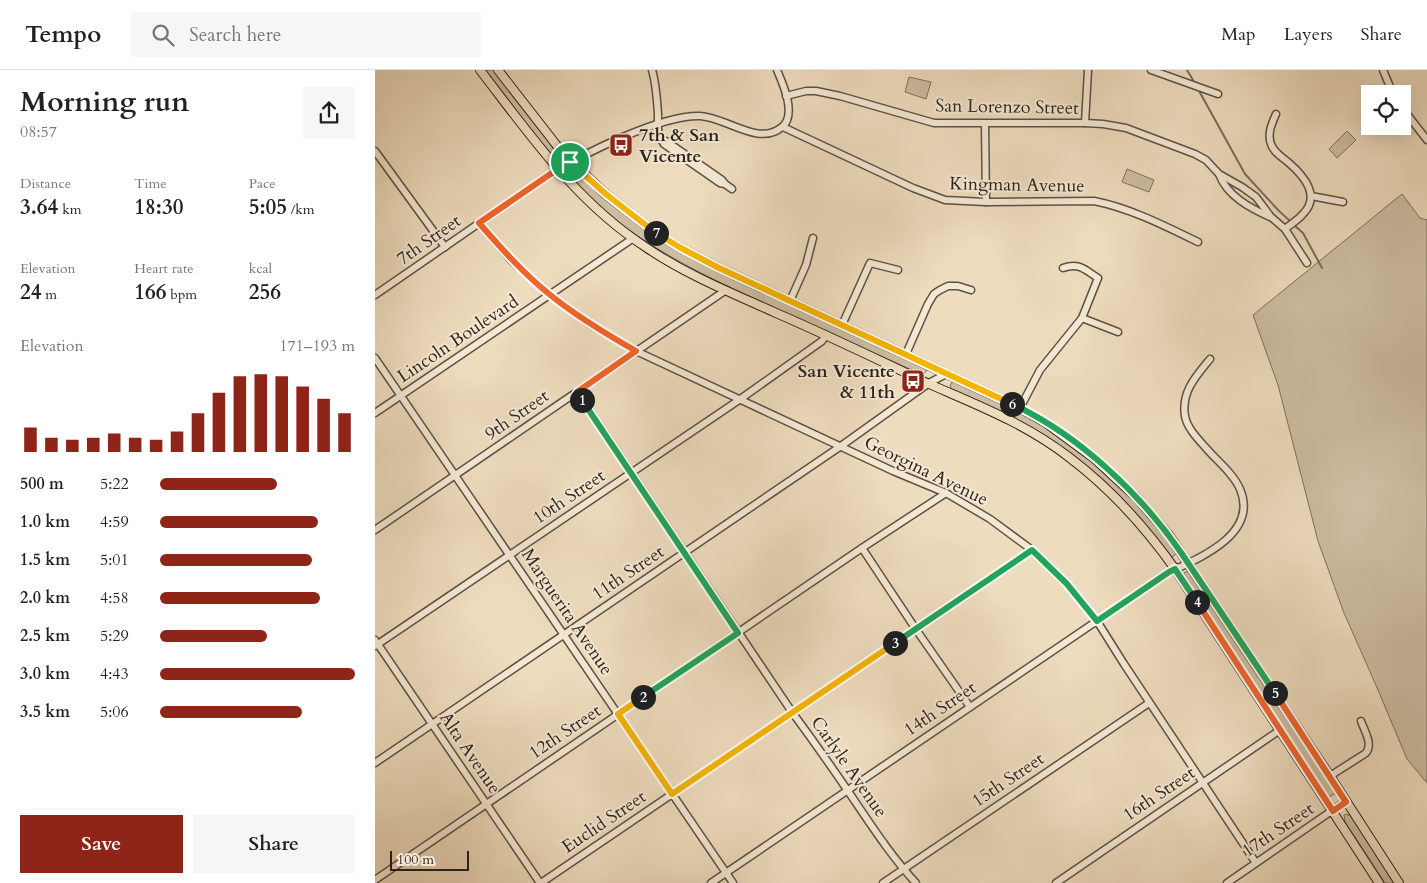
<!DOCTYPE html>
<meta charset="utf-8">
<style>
body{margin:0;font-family:Cardo,serif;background:#f6f6f6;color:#222;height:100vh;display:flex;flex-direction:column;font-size:19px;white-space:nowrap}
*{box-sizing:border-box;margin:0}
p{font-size:16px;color:#767676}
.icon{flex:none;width:28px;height:28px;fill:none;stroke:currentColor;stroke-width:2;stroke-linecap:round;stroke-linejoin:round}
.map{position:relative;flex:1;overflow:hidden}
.side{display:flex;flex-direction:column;background:#fff;width:375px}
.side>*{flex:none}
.buttons{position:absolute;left:986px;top:15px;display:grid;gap:10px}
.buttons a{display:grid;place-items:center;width:50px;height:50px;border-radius:0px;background:#fff;box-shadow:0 5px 20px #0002;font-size:25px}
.scale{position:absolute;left:15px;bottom:12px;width:79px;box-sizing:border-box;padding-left:5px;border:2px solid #2d2318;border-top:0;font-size:14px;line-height:18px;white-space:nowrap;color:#2d2318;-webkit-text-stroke:4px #f4e8d5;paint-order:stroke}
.pin{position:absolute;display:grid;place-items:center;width:42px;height:42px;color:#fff;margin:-21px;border:2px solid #fff;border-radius:50%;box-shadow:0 1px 5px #0007}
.km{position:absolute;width:25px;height:25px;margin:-12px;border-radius:50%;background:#222;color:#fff;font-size:14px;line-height:25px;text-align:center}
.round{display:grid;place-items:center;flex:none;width:52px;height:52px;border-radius:0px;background:#f6f6f6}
.head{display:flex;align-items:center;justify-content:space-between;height:85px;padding:0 20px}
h1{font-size:28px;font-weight:600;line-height:38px}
.metrics{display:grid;grid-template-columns:repeat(3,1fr);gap:8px;height:85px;padding:5px 20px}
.metrics div{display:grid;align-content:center}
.metrics b{font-size:21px;font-weight:600}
.metrics small{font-size:14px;font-weight:400}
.metrics p{font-size:14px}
.chart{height:140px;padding:10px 20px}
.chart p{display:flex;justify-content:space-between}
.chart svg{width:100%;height:90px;margin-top:5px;stroke:#8f2418;stroke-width:6}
.action{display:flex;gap:10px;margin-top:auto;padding:10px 20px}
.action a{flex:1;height:58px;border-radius:0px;background:#8f2418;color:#fff;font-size:20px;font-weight:600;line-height:58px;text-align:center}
.action a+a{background:#f6f6f6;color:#222}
ul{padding:0 20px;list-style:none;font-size:16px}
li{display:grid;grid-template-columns:80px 60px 1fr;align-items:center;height:38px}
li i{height:12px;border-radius:6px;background:#8f2418}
header{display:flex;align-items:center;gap:30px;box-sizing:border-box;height:70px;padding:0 25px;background:#fff;border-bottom:1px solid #e0e0e0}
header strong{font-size:24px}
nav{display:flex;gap:28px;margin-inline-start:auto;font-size:18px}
.search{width:350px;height:45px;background:#f6f6f6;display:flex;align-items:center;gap:12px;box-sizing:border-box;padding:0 18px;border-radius:0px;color:#767676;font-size:19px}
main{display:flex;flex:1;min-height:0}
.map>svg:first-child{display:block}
.green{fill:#cdbda2;stroke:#7d705d}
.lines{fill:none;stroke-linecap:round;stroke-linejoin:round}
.stream{stroke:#796c5a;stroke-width:2}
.minor-casing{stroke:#5d5142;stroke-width:9}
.major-casing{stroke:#2d2318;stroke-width:10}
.minor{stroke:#f4e8d5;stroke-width:6}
.major{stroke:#eedcbe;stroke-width:8}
.split-1-casing{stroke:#fff;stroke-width:10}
.split-2-casing{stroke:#fff;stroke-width:10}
.split-3-casing{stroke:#fff;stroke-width:10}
.split-4-casing{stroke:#fff;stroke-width:10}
.split-5-casing{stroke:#fff;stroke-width:10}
.split-6-casing{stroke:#fff;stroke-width:10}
.split-7-casing{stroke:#fff;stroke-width:10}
.split-8-casing{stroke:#fff;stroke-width:10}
.split-1{stroke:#f0652b;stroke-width:6}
.split-2{stroke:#22a559;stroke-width:6}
.split-3{stroke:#f5b400;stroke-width:6}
.split-4{stroke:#22a559;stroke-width:6}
.split-5{stroke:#f0652b;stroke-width:6}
.split-6{stroke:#22a559;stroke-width:6}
.split-7{stroke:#f5b400;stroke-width:6}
.split-8{stroke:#f5b400;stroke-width:6}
.labels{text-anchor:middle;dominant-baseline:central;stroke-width:4;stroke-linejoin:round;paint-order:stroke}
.street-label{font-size:18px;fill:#2d2318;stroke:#f4e8d5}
.poi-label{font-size:18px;font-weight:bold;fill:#2d2318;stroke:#f4e8d5;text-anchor:start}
</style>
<header>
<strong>Tempo</strong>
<div class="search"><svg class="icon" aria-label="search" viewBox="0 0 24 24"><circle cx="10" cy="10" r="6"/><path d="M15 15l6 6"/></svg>Search here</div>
<nav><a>Map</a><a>Layers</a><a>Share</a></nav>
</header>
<main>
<section class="side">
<div class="head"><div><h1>Morning run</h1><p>08:57</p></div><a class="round"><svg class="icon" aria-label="share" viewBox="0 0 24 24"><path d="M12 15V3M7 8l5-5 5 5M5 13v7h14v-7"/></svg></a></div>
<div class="metrics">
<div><p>Distance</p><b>3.64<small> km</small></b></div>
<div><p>Time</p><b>18:30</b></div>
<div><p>Pace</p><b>5:05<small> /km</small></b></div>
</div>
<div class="metrics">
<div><p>Elevation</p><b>24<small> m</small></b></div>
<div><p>Heart rate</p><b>166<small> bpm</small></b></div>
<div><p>kcal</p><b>256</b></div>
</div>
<div class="chart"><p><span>Elevation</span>171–193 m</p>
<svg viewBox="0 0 160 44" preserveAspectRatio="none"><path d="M5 44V32M15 44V37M25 44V38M35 44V37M45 44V35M55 44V37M65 44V38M75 44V34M85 44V25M95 44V15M105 44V7M115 44V6M125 44V7M135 44V12M145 44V18M155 44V25"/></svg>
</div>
<ul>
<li><b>500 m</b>5:22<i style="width:60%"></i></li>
<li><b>1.0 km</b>4:59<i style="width:81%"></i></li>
<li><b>1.5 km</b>5:01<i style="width:78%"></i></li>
<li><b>2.0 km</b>4:58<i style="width:82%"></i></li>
<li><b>2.5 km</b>5:29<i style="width:55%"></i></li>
<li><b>3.0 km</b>4:43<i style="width:100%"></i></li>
<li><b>3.5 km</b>5:06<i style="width:73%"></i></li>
</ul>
<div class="action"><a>Save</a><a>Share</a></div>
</section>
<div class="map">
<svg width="1052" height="813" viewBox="0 0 1052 813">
<rect width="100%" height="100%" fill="#eedcbe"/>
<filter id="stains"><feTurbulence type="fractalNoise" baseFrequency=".004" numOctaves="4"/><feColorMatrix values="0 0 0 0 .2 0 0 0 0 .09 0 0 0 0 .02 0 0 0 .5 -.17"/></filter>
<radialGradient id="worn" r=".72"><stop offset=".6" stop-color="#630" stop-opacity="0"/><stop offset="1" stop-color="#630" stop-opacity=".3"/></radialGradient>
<g class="green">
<path d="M109,0H120L185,84L183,90H178Z"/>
<path d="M534,7L556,12L551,29L530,22Z"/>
<path d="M972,61L981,70L962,88L954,79Z"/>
<path d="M752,99L779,110L774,122L747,112Z"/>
<path d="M199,103H203L226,127L239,137L286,171L327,194L553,299L548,305C499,283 450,261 402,239C328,205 251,171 197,108L198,104Z"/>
<path d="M1027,124L1045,148L1052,150V713L1032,689L1000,613L969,543L943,471L903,315L878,245Z"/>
<path d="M579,311C595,318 612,324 628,332C700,370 754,416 802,482L800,485L797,487L794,485C776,462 758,439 737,419C706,389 670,364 632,344C614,335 595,327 577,319L575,316L577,312Z"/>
<path d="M813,501L817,504L961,723L954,727H953L810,509L809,503Z"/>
<path d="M971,744L976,746L1020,813H1010L970,752L969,745Z"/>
</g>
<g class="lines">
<g class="stream">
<path d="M812,0L821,15"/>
<path d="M823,19L870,104L904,141L915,151"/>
<path d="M919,155L928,163L947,198"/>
</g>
<g class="minor-casing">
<g id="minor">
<path d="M277,0C281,13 282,30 283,44C283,57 281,63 289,74L345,113L350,114"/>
<path d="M776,0L843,24"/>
<path d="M1008,0L1018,24"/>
<path d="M411,26L431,21H441L465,26L559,53H710L728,54L751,58L820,84L831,90L844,104L867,117L881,127L896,147L910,159L932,193"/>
<path d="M1028,39L1052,70"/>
<path d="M901,44C897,53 892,64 896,74C899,83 907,87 914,93C929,106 946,126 928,144C923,150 916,154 910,159"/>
<path d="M710,53L713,0"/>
<path d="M610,54L611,132"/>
<path d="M408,57L538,118L570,130L611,132L719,131C755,138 790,156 823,172"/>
<path d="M285,69L291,71L347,110L350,114L357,119"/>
<path d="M0,81L70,177"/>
<path d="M844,104C852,126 875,138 895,147"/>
<path d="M936,126L968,132"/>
<path d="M104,153L137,191L175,225L215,254L261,281L518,401L571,423L615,449L657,480L692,514L722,551L749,594L881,793"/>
<path d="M0,225L174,105C208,84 285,45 325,46C351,47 384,77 407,57C422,45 408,14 402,0"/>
<path d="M415,231L431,195L438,168"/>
<path d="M707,248L743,262"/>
<path d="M467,255L495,193L523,200"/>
<path d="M531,284L553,234L559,224L565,220L573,216H583L596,220"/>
<path d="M0,288L358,813"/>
<path d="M202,322L417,642C437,669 456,696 475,724C496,755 516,786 541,813"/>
<path d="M645,338L665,300L707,248L723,208C710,200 704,192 688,198"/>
<path d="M0,343L257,169"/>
<path d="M0,460L351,220"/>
<path d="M487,478L540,558L595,637"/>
<path d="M0,570L165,813"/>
<path d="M0,576L364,330L447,271L451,265"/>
<path d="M0,693L466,376L554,313L571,304"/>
<path d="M955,706L991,683C998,674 990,662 986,651"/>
<path d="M0,810L487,478L571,423"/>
<path d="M166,813L657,480"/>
<path d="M336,813L794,502C825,488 884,464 865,419C858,403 842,391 831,378C823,369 812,358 810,346C806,322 821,306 835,289"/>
<path d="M508,813L774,633"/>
<path d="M681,813L905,660"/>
<path d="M852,813L971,731"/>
</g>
</g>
<g class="major-casing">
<g id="major">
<path d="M105,0C156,66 201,132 272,178C312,205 357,223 401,243C452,265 502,289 552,313C602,335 652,354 695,388C736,419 770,457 800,499L1004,813"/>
<path d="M123,0L190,86L232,125L282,164L306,178L342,197L645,338L671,353L720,389L761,427L794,465L955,706L1024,813"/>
</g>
</g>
<use href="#minor" class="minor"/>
<use href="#major" class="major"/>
</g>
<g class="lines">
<g class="split-1-casing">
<path id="split-1" d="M195,92L174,105L104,153C126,178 148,203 174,224C201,246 231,264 261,281L202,322L207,330"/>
</g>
<g class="split-2-casing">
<path id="split-2" d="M207,330L363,563L268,627"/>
</g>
<g class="split-3-casing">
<path id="split-3" d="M268,627L243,644L297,724L520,573"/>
</g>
<g class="split-4-casing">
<path id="split-4" d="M520,573L657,480L692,514L722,551L794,502L800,499L822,532"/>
</g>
<g class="split-5-casing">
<path id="split-5" d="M822,532L958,741L971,732L900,623"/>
</g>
<g class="split-6-casing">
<path id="split-6" d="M637,334C704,365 766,424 807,484L900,623"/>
</g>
<g class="split-7-casing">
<path id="split-7" d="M281,163L306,178L342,197L637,334"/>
</g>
<g class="split-8-casing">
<path id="split-8" d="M195,92L232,125L281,163"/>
</g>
<use href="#split-1" class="split-1"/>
<use href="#split-2" class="split-2"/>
<use href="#split-3" class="split-3"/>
<use href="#split-4" class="split-4"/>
<use href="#split-5" class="split-5"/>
<use href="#split-6" class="split-6"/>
<use href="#split-7" class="split-7"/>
<use href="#split-8" class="split-8"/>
</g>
<defs>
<g id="bus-square" transform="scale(1.25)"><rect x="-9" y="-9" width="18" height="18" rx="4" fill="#8f2418" stroke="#f4e8d5"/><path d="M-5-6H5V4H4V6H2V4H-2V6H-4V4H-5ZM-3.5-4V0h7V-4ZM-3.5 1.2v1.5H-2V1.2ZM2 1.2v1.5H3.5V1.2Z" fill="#fff"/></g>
</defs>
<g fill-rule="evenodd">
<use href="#bus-square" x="246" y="75"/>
<use href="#bus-square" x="538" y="311"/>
</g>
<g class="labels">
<g class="street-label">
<text transform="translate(632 37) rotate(1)">San Lorenzo Street</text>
<text transform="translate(642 115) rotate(1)">Kingman Avenue</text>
<text transform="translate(54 170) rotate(-35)">7th Street</text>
<text transform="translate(83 269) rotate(-34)">Lincoln Boulevard</text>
<text transform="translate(142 345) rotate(-35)">9th Street</text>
<text transform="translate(551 401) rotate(26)">Georgina Avenue</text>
<text transform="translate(194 427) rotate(-34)">10th Street</text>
<text transform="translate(253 503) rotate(-34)">11th Street</text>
<text transform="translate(192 542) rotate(56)">Marguerita Avenue</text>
<text transform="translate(565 639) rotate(-34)">14th Street</text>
<text transform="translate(190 662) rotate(-34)">12th Street</text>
<text transform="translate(95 683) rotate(56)">Alta Avenue</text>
<text transform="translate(474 697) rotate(55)">Carlyle Avenue</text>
<text transform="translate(633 710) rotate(-34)">15th Street</text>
<text transform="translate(784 724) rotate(-34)">16th Street</text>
<text transform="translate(229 752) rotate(-34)">Euclid Street</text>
<text transform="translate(903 760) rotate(-34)">17th Street</text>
</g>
<g class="poi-label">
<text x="264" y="65">7th &amp; San<tspan x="264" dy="21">Vicente</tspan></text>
<text x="520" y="301" text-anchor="end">San Vicente<tspan x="520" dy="21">&amp; 11th</tspan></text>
</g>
</g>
<rect width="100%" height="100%" filter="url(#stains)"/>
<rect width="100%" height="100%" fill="url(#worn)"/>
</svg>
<div class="buttons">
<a><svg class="icon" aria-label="locate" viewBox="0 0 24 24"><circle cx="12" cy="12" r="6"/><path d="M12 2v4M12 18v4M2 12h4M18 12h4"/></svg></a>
</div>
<div class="scale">100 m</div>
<div class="pin" style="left:195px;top:92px;background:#1e9e55"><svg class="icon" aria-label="arrive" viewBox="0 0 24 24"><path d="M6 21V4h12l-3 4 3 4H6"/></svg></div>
<b class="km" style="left:207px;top:330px">1</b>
<b class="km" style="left:268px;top:627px">2</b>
<b class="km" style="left:520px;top:573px">3</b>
<b class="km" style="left:822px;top:532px">4</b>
<b class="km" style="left:900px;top:623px">5</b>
<b class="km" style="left:637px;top:334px">6</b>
<b class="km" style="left:281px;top:163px">7</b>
</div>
</main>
